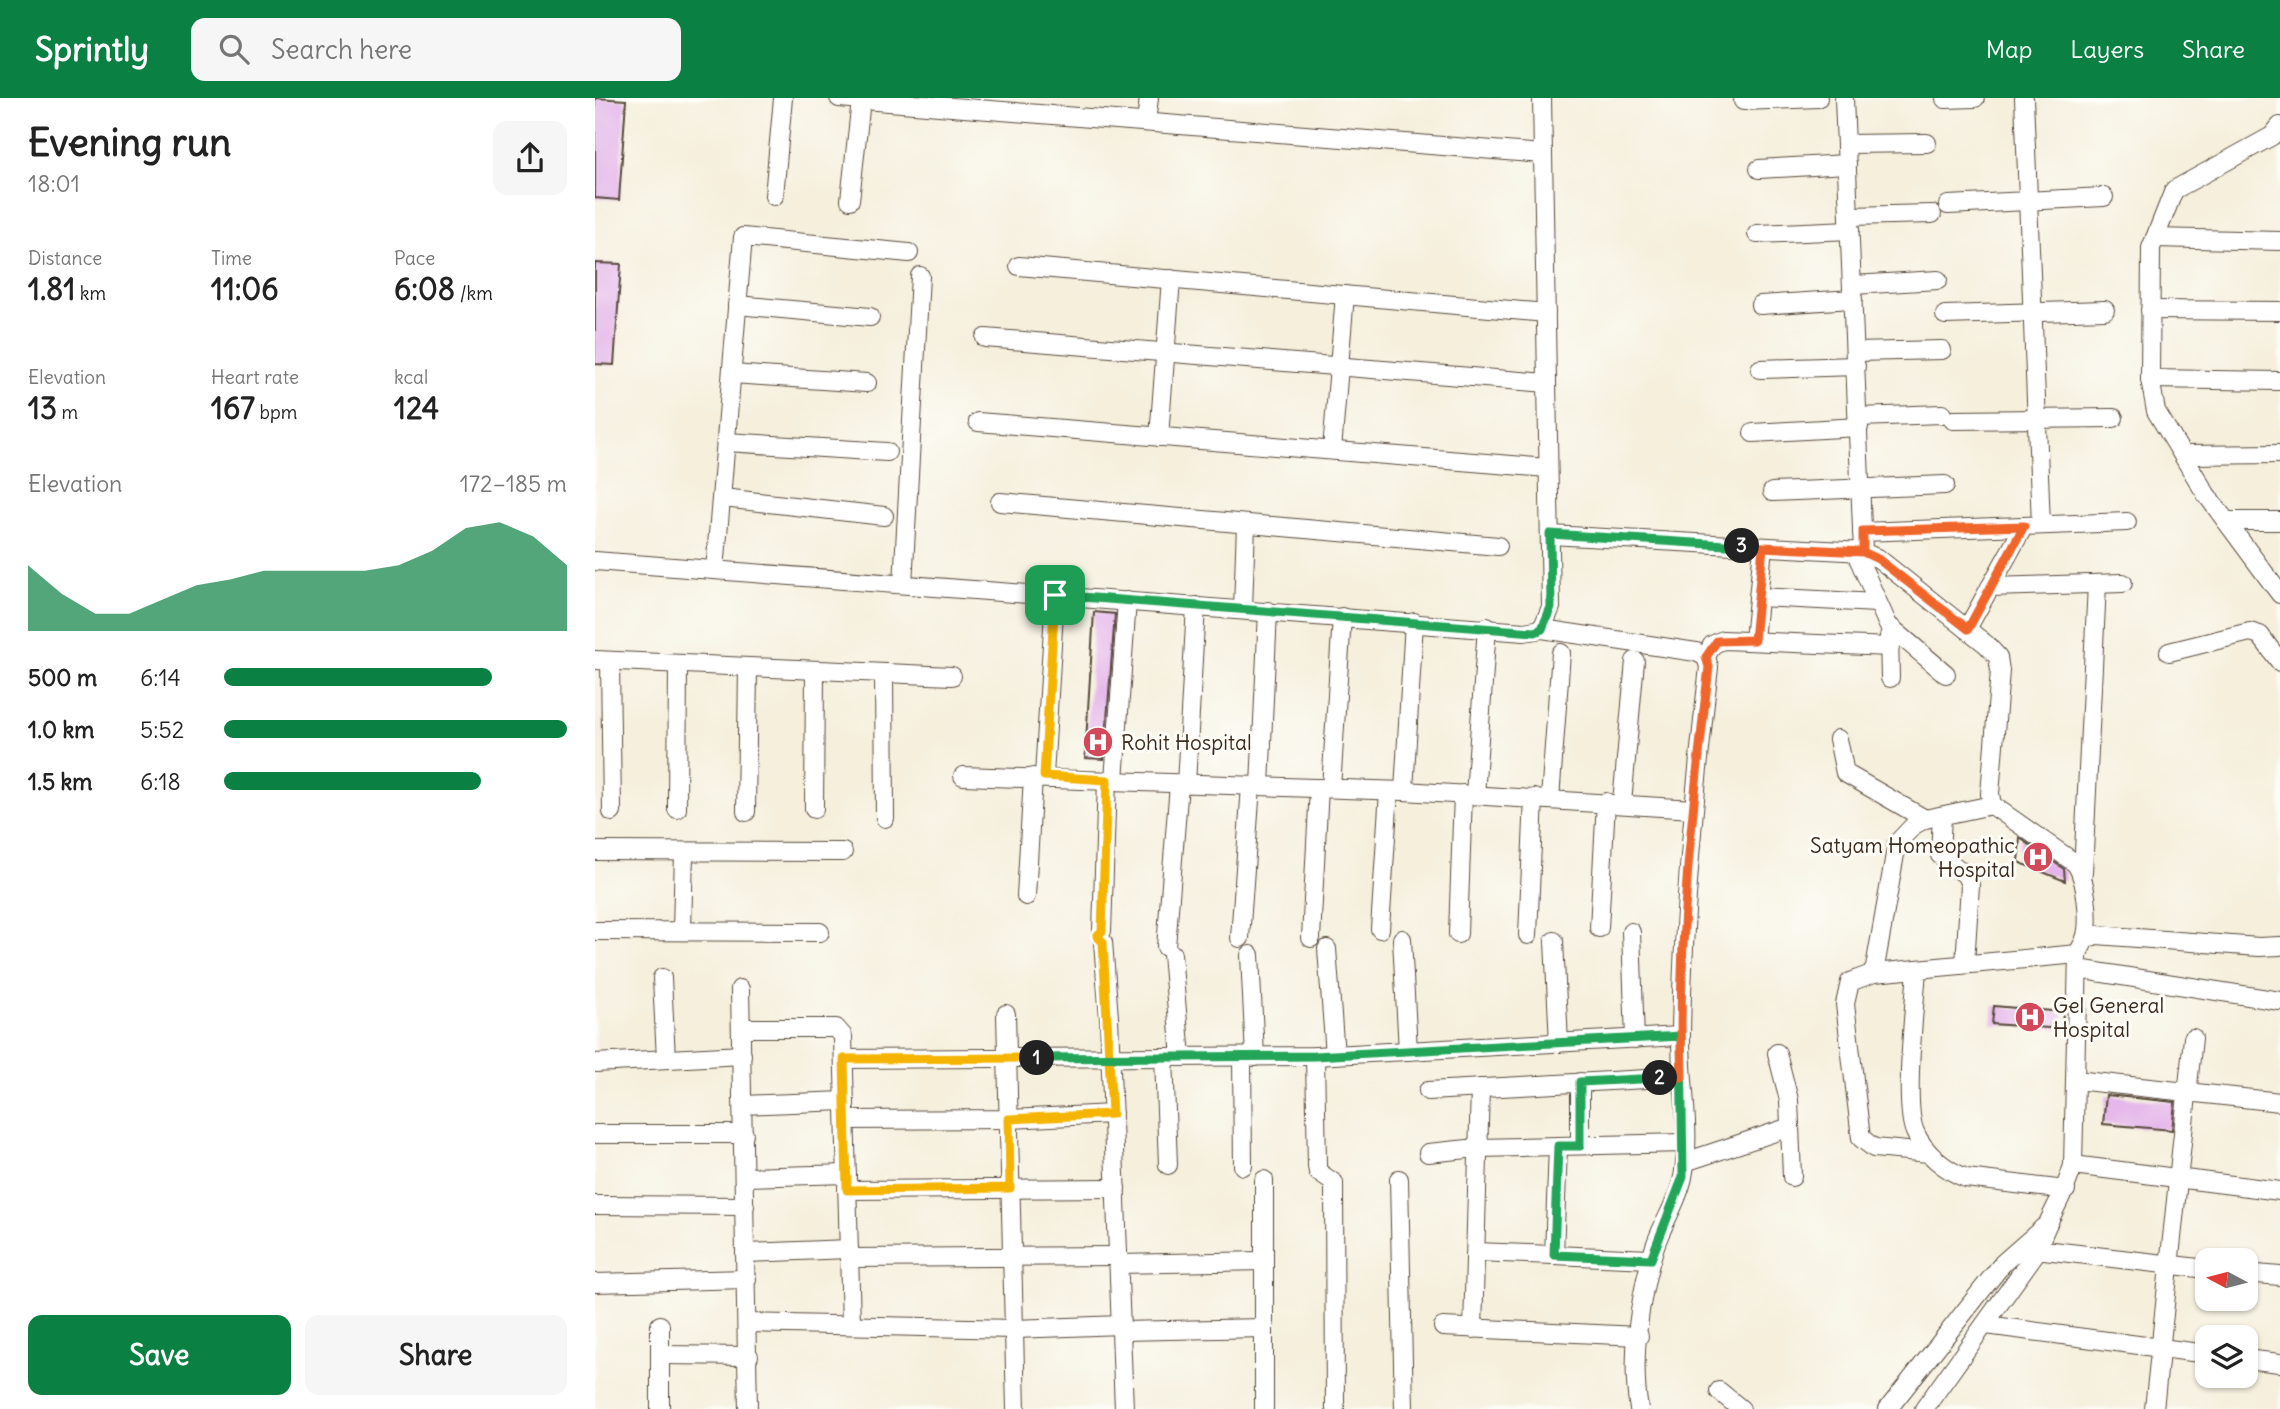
<!DOCTYPE html>
<meta charset="utf-8">
<style>
body{margin:0;font-family:Delius,sans-serif;background:#f6f6f6;color:#222;height:100vh;display:flex;flex-direction:column;font-size:26px;white-space:nowrap}
*{box-sizing:border-box;margin:0}
p{font-size:23px;color:#767676}
.icon{flex:none;width:38px;height:38px;fill:none;stroke:currentColor;stroke-width:2;stroke-linecap:round;stroke-linejoin:round}
.map{position:relative;flex:1;overflow:hidden}
.panel{display:flex;flex-direction:column;background:#fff;width:595px}
.panel>*{flex:none}
.needle{width:46px;rotate:277deg}
.tools{position:absolute;left:1600px;top:1150px;display:grid;gap:14px}
.tools a{display:grid;place-items:center;width:63px;height:63px;border-radius:14px;background:#fff;box-shadow:0 2px 5px #0004;font-size:35px}
.pin{position:absolute;display:grid;place-items:center;width:60px;height:60px;color:#fff;margin:-30px;border-radius:14px;box-shadow:0 4px 10px #0006}
.km{position:absolute;width:35px;height:35px;margin:-18px;border-radius:50%;background:#222;color:#fff;font-size:19px;line-height:35px;text-align:center}
.round{display:grid;place-items:center;flex:none;width:74px;height:74px;border-radius:14px;background:#f6f6f6}
.summary{display:flex;align-items:center;justify-content:space-between;height:119px;padding:0 28px}
h1{font-size:38px;font-weight:800;line-height:52px}
.figures{display:grid;grid-template-columns:repeat(3,1fr);gap:10px;height:119px;padding:7px 28px}
.figures div{display:grid;align-content:center}
.figures b{font-size:30px;font-weight:800}
.figures small{font-size:19px;font-weight:400}
.figures p{font-size:19px}
.chart{height:196px;padding:14px 28px}
.chart p{display:flex;justify-content:space-between}
.chart svg{width:100%;height:126px;margin-top:7px;fill:#0b8043;opacity:.7}
.action{display:flex;gap:14px;margin-top:auto;padding:14px 28px}
.action a{flex:1;height:80px;border-radius:14px;background:#0b8043;color:#fff;font-size:28px;font-weight:800;line-height:80px;text-align:center}
.action a+a{background:#f6f6f6;color:#222}
ul{padding:0 28px;list-style:none;font-size:23px}
li{display:grid;grid-template-columns:112px 84px 1fr;align-items:center;height:52px}
li i{height:18px;border-radius:9px;background:#0b8043}
header{display:flex;align-items:center;gap:42px;box-sizing:border-box;height:98px;padding:0 35px;background:#0b8043;color:#fff}
header strong{font-size:33px}
nav{display:flex;gap:38px;margin-inline-start:auto;font-size:24px}
.search{width:490px;height:63px;background:#f6f6f6;display:flex;align-items:center;gap:18px;box-sizing:border-box;padding:0 24px;border-radius:14px;color:#767676;font-size:26px}
main{display:flex;flex:1;min-height:0}
.map>svg:first-child{display:block}
.building{fill:#e2afe9}
.lines{fill:none;stroke-linecap:round;stroke-linejoin:round}
.minor-casing{stroke:#57483a;stroke-width:20}
.minor{stroke:#fff;stroke-width:18}
.split-1-casing{stroke:#fff;stroke-width:14}
.split-2-casing{stroke:#fff;stroke-width:14}
.split-3-casing{stroke:#fff;stroke-width:14}
.split-4-casing{stroke:#fff;stroke-width:14}
.split-1{stroke:#f5b400;stroke-width:9}
.split-2{stroke:#22a559;stroke-width:9}
.split-3{stroke:#f0652b;stroke-width:9}
.split-4{stroke:#22a559;stroke-width:9}
.labels{text-anchor:middle;dominant-baseline:central;stroke-width:6;stroke-linejoin:round;paint-order:stroke}
.poi-label{font-size:21px;fill:#3b2a1e;stroke:#fdfcf7;text-anchor:start}
</style>
<header>
<strong>Sprintly</strong>
<div class="search"><svg class="icon" aria-label="search" viewBox="0 0 24 24"><circle cx="10" cy="10" r="6"/><path d="M15 15l6 6"/></svg>Search here</div>
<nav><a>Map</a><a>Layers</a><a>Share</a></nav>
</header>
<main>
<section class="panel">
<div class="summary"><div><h1>Evening run</h1><p>18:01</p></div><a class="round"><svg class="icon" aria-label="share" viewBox="0 0 24 24"><path d="M12 15V3M7 8l5-5 5 5M5 13v7h14v-7"/></svg></a></div>
<div class="figures">
<div><p>Distance</p><b>1.81<small> km</small></b></div>
<div><p>Time</p><b>11:06</b></div>
<div><p>Pace</p><b>6:08<small> /km</small></b></div>
</div>
<div class="figures">
<div><p>Elevation</p><b>13<small> m</small></b></div>
<div><p>Heart rate</p><b>167<small> bpm</small></b></div>
<div><p>kcal</p><b>124</b></div>
</div>
<div class="chart"><p><span>Elevation</span>172–185 m</p>
<svg viewBox="0 0 160 44" preserveAspectRatio="none"><path d="M0 44V21L10 31L20 38L30 38L40 33L50 28L60 26L70 23L80 23L90 23L100 23L110 21L120 16L130 8L140 6L150 11L160 21V44z"/></svg>
</div>
<ul>
<li><b>500 m</b>6:14<i style="width:78%"></i></li>
<li><b>1.0 km</b>5:52<i style="width:100%"></i></li>
<li><b>1.5 km</b>6:18<i style="width:75%"></i></li>
</ul>
<div class="action"><a>Save</a><a>Share</a></div>
</section>
<div class="map">
<svg width="1685" height="1311" viewBox="0 0 1685 1311">
<rect width="100%" height="100%" fill="#fdfcf7"/>
<filter id="ink" filterUnits="userSpaceOnUse"><feTurbulence type="fractalNoise" baseFrequency=".0143" numOctaves="2"/><feDisplacementMap in="SourceGraphic" scale="14" xChannelSelector="R" yChannelSelector="G"/><feConvolveMatrix kernelMatrix="1 2 1 2 8 2 1 2 1" color-interpolation-filters="sRGB"/></filter>
<filter id="wash" filterUnits="userSpaceOnUse"><feTurbulence type="fractalNoise" baseFrequency=".00686" numOctaves="4" result="noise"/><feDisplacementMap in="SourceGraphic" scale="28" xChannelSelector="R" yChannelSelector="G"/><feGaussianBlur stdDeviation="1.57" result="paint"/><feColorMatrix in="noise" values="0 0 0 0 0 0 0 0 0 0 0 0 0 0 0 0 0 1.4 0 .05"/><feComposite in="paint" operator="in"/></filter>
<g filter="url(#wash)">
<rect width="100%" height="100%" fill="#f5efdc"/>
<g id="blocks">
<g class="building">
<path d="M0,0L31,2L24,102L0,100Z"/>
<path d="M0,165L26,166L19,267L0,266Z"/>
<path d="M499,514L520,516L509,661L490,660Z"/>
<path d="M1425,740L1469,771L1470,783L1423,764Z"/>
<path d="M1399,908L1468,914L1467,931L1397,926Z"/>
<path d="M1511,997L1580,1004L1577,1032L1508,1026Z"/>
</g>
</g>
</g>
<g filter="url(#ink)">
<use href="#blocks" fill-opacity="0" stroke="#57483a" stroke-width="2"/>
<g class="lines">
<g class="minor-casing">
<g id="minor">
<path d="M244,0L948,56"/>
<path d="M1249,0L1268,454"/>
<path d="M1429,0L1446,427"/>
<path d="M1350,1L1380,0"/>
<path d="M1148,3L1223,0"/>
<path d="M551,24L554,0"/>
<path d="M1685,28L1677,38L1579,92L1556,150L1555,281L1561,313L1611,396L1685,496"/>
<path d="M1251,46L1332,45"/>
<path d="M1164,71L1252,66"/>
<path d="M179,98L188,0"/>
<path d="M255,102L266,2"/>
<path d="M1353,107L1509,99"/>
<path d="M1255,118L1337,116"/>
<path d="M1162,136L1255,132"/>
<path d="M1560,140L1685,143"/>
<path d="M424,168L951,215"/>
<path d="M1258,187L1343,182"/>
<path d="M142,207L275,219"/>
<path d="M1165,207L1258,201"/>
<path d="M1555,212L1685,213"/>
<path d="M1350,217L1510,212"/>
<path d="M390,240L952,285"/>
<path d="M1260,254L1347,252"/>
<path d="M1165,271L1261,268"/>
<path d="M137,276L272,285"/>
<path d="M1555,281L1685,283"/>
<path d="M1264,319L1347,316"/>
<path d="M1358,322L1519,320"/>
<path d="M383,324L953,370"/>
<path d="M1158,335L1264,329"/>
<path d="M564,339L576,181"/>
<path d="M131,344L292,354"/>
<path d="M737,352L750,197"/>
<path d="M1588,357L1685,356"/>
<path d="M1177,394L1350,387"/>
<path d="M128,400L289,418"/>
<path d="M405,404L903,448"/>
<path d="M1631,423H1685"/>
<path d="M1267,434L1532,424"/>
<path d="M955,437L1268,454L1284,461L1392,547L1403,559L1405,573L1395,696L1397,707L1480,765C1491,779 1496,823 1490,841C1489,845 1485,850 1483,856L1478,1067C1470,1098 1451,1122 1442,1153L1329,1311"/>
<path d="M1260,453L1293,527L1351,576"/>
<path d="M0,463L929,534L947,531L1101,554L1111,559"/>
<path d="M120,472L148,139L314,155"/>
<path d="M308,486L325,178"/>
<path d="M1395,489L1528,485"/>
<path d="M1163,499L1282,505"/>
<path d="M648,511L651,426"/>
<path d="M947,531L956,509L947,0"/>
<path d="M1372,531L1429,428"/>
<path d="M1294,538L1295,580"/>
<path d="M1159,542L1168,449"/>
<path d="M1574,554L1655,534L1665,537L1685,564"/>
<path d="M0,562L357,578"/>
<path d="M15,563L17,714"/>
<path d="M289,575L290,720"/>
<path d="M1243,641L1250,675L1330,721"/>
<path d="M368,678L809,693L1098,711"/>
<path d="M449,678L460,497"/>
<path d="M519,682L532,503"/>
<path d="M591,686L601,508"/>
<path d="M665,688L673,513"/>
<path d="M736,690L747,519"/>
<path d="M809,693L819,524"/>
<path d="M880,697L892,529"/>
<path d="M955,701L966,555"/>
<path d="M1027,705L1040,563"/>
<path d="M82,711L83,566"/>
<path d="M219,711L220,572"/>
<path d="M151,714L153,569"/>
<path d="M1347,718L1345,757L1371,777L1375,787L1370,866"/>
<path d="M0,753L248,754"/>
<path d="M1488,775L1502,486"/>
<path d="M431,798L438,679"/>
<path d="M1004,830L1011,704"/>
<path d="M785,831L794,693"/>
<path d="M0,833L225,834"/>
<path d="M87,833L89,754"/>
<path d="M507,833L512,682"/>
<path d="M1036,834L1040,941"/>
<path d="M863,836L868,696"/>
<path d="M933,837L939,700"/>
<path d="M645,840L656,688"/>
<path d="M716,840L724,690"/>
<path d="M807,841L813,953"/>
<path d="M1490,841L1502,837L1664,849L1685,848"/>
<path d="M959,843L964,945"/>
<path d="M508,844L514,920L529,1311"/>
<path d="M571,849L584,686"/>
<path d="M732,851L740,957"/>
<path d="M577,856L586,959"/>
<path d="M655,857L660,959"/>
<path d="M1322,871C1320,905 1308,1008 1320,1034C1329,1055 1350,1072 1371,1080L1471,1092"/>
<path d="M1483,871L1685,903"/>
<path d="M1279,875L1302,745L1319,727L1330,721L1397,707"/>
<path d="M67,880L71,961"/>
<path d="M145,891L153,1311"/>
<path d="M411,916L421,1311"/>
<path d="M146,930H241L248,938L256,1227"/>
<path d="M1182,955L1194,1002L1197,1079"/>
<path d="M720,958L722,1068L723,1074L739,1085L740,1311"/>
<path d="M569,959L573,1067"/>
<path d="M647,960L648,1068"/>
<path d="M249,961L720,958L1085,938"/>
<path d="M0,965L147,957"/>
<path d="M1480,982L1685,1004"/>
<path d="M985,984V1047"/>
<path d="M833,993L1087,979"/>
<path d="M148,1007L250,1003"/>
<path d="M251,1022L414,1021L518,1016"/>
<path d="M0,1036H149"/>
<path d="M833,1055L883,1050L1090,1045"/>
<path d="M1334,1055L1279,1050L1266,1040L1250,906L1255,884L1279,875L1483,856"/>
<path d="M1090,1064L1195,1029"/>
<path d="M1478,1067L1685,1093"/>
<path d="M150,1079L252,1076"/>
<path d="M804,1081L809,1311"/>
<path d="M252,1092L521,1090"/>
<path d="M0,1107L150,1108"/>
<path d="M1432,1150L1612,1171"/>
<path d="M881,1154L1056,1161"/>
<path d="M151,1155L254,1151"/>
<path d="M959,1157L963,1048"/>
<path d="M254,1160L523,1158"/>
<path d="M524,1166L669,1163"/>
<path d="M1650,1175L1685,1178"/>
<path d="M0,1185L152,1181"/>
<path d="M153,1225L419,1231L526,1227"/>
<path d="M65,1227V1311"/>
<path d="M1391,1227L1612,1256"/>
<path d="M848,1229L1044,1238"/>
<path d="M878,1231L885,990"/>
<path d="M526,1233L669,1230"/>
<path d="M65,1257L154,1258"/>
<path d="M1650,1261L1685,1265"/>
<path d="M1124,1293L1146,1311"/>
<path d="M669,1311V1082"/>
<path d="M1044,1311C1035,1260 1045,1196 1060,1148C1068,1124 1083,1104 1088,1079C1097,1033 1085,982 1086,935C1088,813 1100,691 1114,569L1111,559L1117,547L1128,542L1295,549"/>
<path d="M1293,1311L1408,1165L1449,1129"/>
<path d="M1559,1311L1598,940"/>
</g>
</g>
<use href="#minor" class="minor"/>
</g>
</g>
<g class="lines" filter="url(#ink)">
<g class="split-1-casing">
<path id="split-1" d="M442,960L249,961L252,1092L415,1090L414,1021L517,1016L508,844L502,838L507,833L512,682L449,678L460,497"/>
</g>
<g class="split-2-casing">
<path id="split-2" d="M442,960L720,958L1086,938L1088,1079L1056,1161L959,1157L963,1048H985V984L1065,980"/>
</g>
<g class="split-3-casing">
<path id="split-3" d="M1065,980L1087,979C1082,842 1098,705 1114,569L1111,559L1122,543L1159,542L1168,449L1268,454V433L1429,428L1373,531L1283,461L1268,454L1147,448"/>
</g>
<g class="split-4-casing">
<path id="split-4" d="M460,497L940,534L947,531L956,509L955,436L1147,448"/>
</g>
<use href="#split-1" class="split-1"/>
<use href="#split-2" class="split-2"/>
<use href="#split-3" class="split-3"/>
<use href="#split-4" class="split-4"/>
</g>
<defs>
<g id="hospital-disc" transform="scale(1.575)"><circle r="9.5" fill="#d1495b" stroke="#fdfcf7"/><path d="M-5-5h3v3.5h4V-5h3V5h-3V1.5h-4V5h-3Z" fill="#fff"/></g>
</defs>
<g fill-rule="evenodd">
<use href="#hospital-disc" x="503" y="644"/>
<use href="#hospital-disc" x="1443" y="759"/>
<use href="#hospital-disc" x="1435" y="919"/>
</g>
<g class="labels">
<g class="poi-label">
<text x="526" y="644">Rohit Hospital</text>
<text x="1420" y="747" text-anchor="end">Satyam Homeopathic<tspan x="1420" dy="24">Hospital</tspan></text>
<text x="1458" y="907">Gel General<tspan x="1458" dy="24">Hospital</tspan></text>
</g>
</g>
</svg>
<div class="tools">
<a><svg class="needle" viewBox="-14 -14 28 28"><path d="M0-13l5 13h-10z" fill="#e53935"/><path d="M0 13l5-13h-10z" fill="#767676"/></svg></a>
<a><svg class="icon" aria-label="layers" viewBox="0 0 24 24"><path d="M12 4l9 5-9 5-9-5zM3 14l9 5 9-5"/></svg></a>
</div>
<div class="pin" style="left:460px;top:497px;background:#1e9e55"><svg class="icon" aria-label="arrive" viewBox="0 0 24 24"><path d="M6 21V4h12l-3 4 3 4H6"/></svg></div>
<b class="km" style="left:442px;top:960px">1</b>
<b class="km" style="left:1065px;top:980px">2</b>
<b class="km" style="left:1147px;top:448px">3</b>
</div>
</main>
